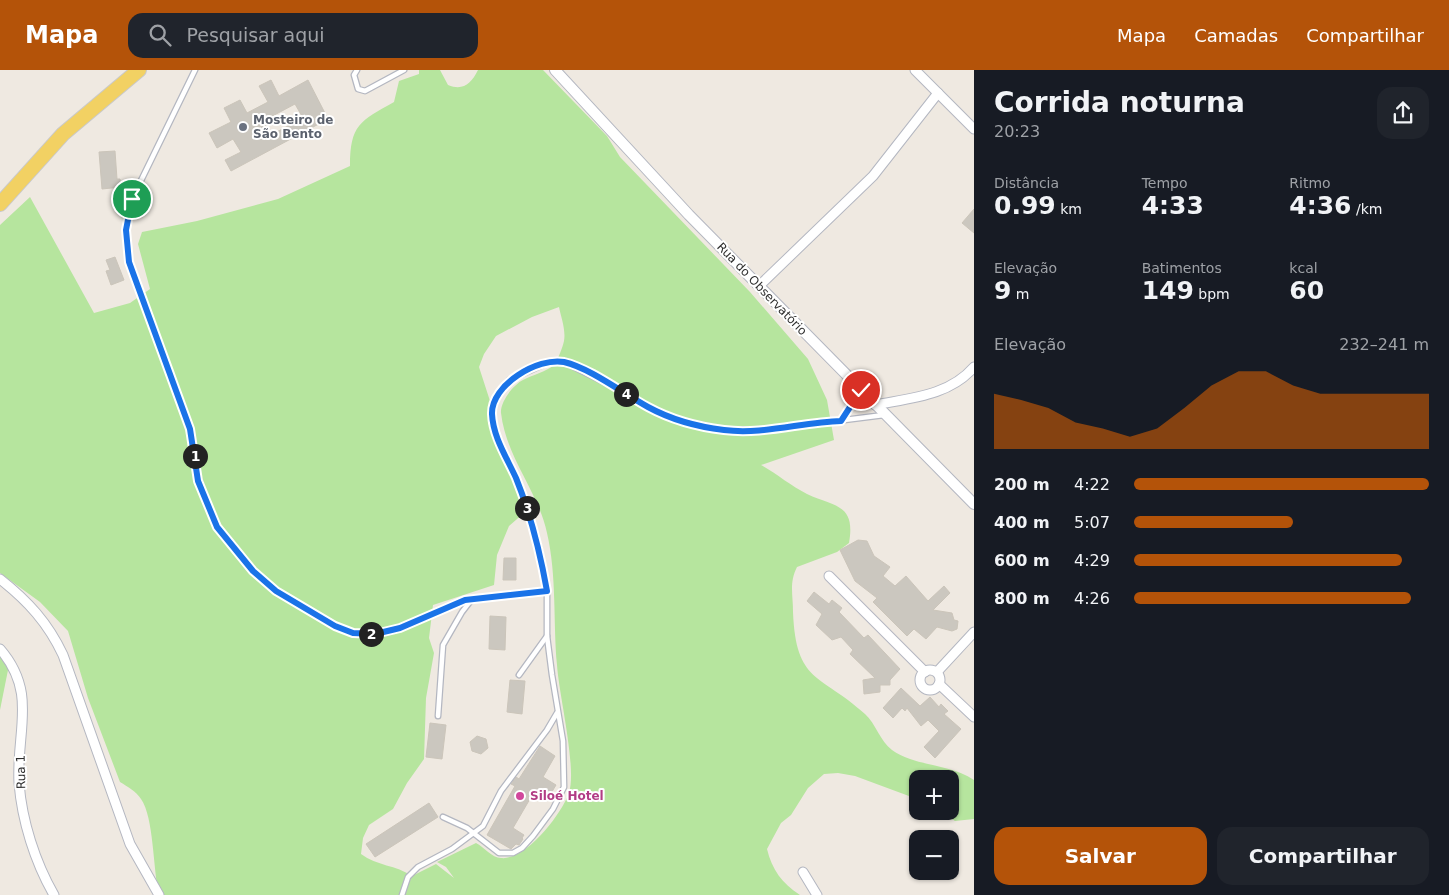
<!DOCTYPE html>
<html lang="pt">
<meta charset="utf-8">
<style>
body{margin:0;font-family:"DejaVu Sans",sans-serif;background:#20242c;color:#f1f3f6;height:100vh;display:flex;flex-direction:column;font-size:19px;white-space:nowrap}
*{box-sizing:border-box;margin:0}
p{font-size:16px;color:#9ea1a6}
.icon{flex:none;width:28px;height:28px;fill:none;stroke:currentColor;stroke-width:2;stroke-linecap:round;stroke-linejoin:round}
.map{position:relative;flex:1;overflow:hidden}
.details{display:flex;flex-direction:column;background:#171b24;width:475px}
.details>*{flex:none}
.fabs{position:absolute;left:909px;top:700px;display:grid;gap:10px}
.fabs a{display:grid;place-items:center;width:50px;height:50px;border-radius:10px;background:#171b24;box-shadow:0 1px 4px #0004;font-size:25px}
.pin{position:absolute;display:grid;place-items:center;width:42px;height:42px;color:#fff;margin:-21px;border:2px solid #fff;border-radius:50%;box-shadow:0 1px 5px #0007}
.km{position:absolute;width:25px;height:25px;margin:-12px;border-radius:50%;background:#222;color:#fff;font-size:14px;line-height:25px;text-align:center}
.round{display:grid;place-items:center;flex:none;width:52px;height:52px;border-radius:15px;background:#20242c}
.summary{display:flex;align-items:center;justify-content:space-between;height:85px;padding:0 20px}
h1{font-size:28px;font-weight:800;line-height:38px}
.metrics{display:grid;grid-template-columns:repeat(3,1fr);gap:8px;height:85px;padding:5px 20px}
.metrics div{display:grid;align-content:center}
.metrics b{font-size:25px;font-weight:800}
.metrics small{font-size:14px;font-weight:400}
.metrics p{font-size:14px}
.chart{height:140px;padding:10px 20px}
.chart p{display:flex;justify-content:space-between}
.chart svg{width:100%;height:90px;margin-top:5px;fill:#b45309;opacity:.7}
.primary-button{display:flex;gap:10px;margin-top:auto;padding:10px 20px}
.primary-button a{flex:1;height:58px;border-radius:15px;background:#b45309;color:#fff;font-size:20px;font-weight:800;line-height:58px;text-align:center}
.primary-button a+a{background:#20242c;color:#f1f3f6}
ul{padding:0 20px;list-style:none;font-size:16px}
li{display:grid;grid-template-columns:80px 60px 1fr;align-items:center;height:38px}
li i{height:12px;border-radius:6px;background:#b45309}
header{display:flex;align-items:center;gap:30px;box-sizing:border-box;height:70px;padding:0 25px;background:#b45309;color:#fff}
header strong{font-size:24px}
nav{display:flex;gap:28px;margin-inline-start:auto;font-size:18px}
.search{width:350px;height:45px;background:#20242c;display:flex;align-items:center;gap:12px;box-sizing:border-box;padding:0 18px;border-radius:15px;color:#9ea1a6;font-size:19px}
main{display:flex;flex:1;min-height:0}
.map>svg:first-child{display:block}
.green{fill:#b6e59e;fill-rule:evenodd}
.building{fill:#cbc7bf;stroke:#cbc5ba;fill-rule:evenodd}
.lines{fill:none;stroke-linecap:round;stroke-linejoin:round}
.service-casing{stroke:#b4b7c1;stroke-width:7}
.minor-casing{stroke:#b4b7c1;stroke-width:11}
.tertiary-casing{stroke:#b4b7c1;stroke-width:12}
.primary-casing{stroke:#c9c9c9;stroke-width:16}
.service{stroke:#fff;stroke-width:4.5}
.minor{stroke:#fff;stroke-width:9}
.tertiary{stroke:#fff;stroke-width:10}
.primary{stroke:#f2d163;stroke-width:14}
.route-casing{stroke:#fff;stroke-width:10}
.route{stroke:#1a73e8;stroke-width:6}
.worship-dot{fill:#6b7280;stroke:#fff;stroke-width:2}
.hotel-dot{fill:#d1479c;stroke:#fff;stroke-width:2}
.labels{text-anchor:middle;dominant-baseline:central;stroke-width:4;stroke-linejoin:round;paint-order:stroke}
.worship-label{font-size:12px;font-weight:bold;fill:#5b616d;stroke:#fff;text-anchor:start}
.street-label{font-size:12px;fill:#2e2e2e;stroke:#fff}
.hotel-label{font-size:12px;font-weight:bold;fill:#b23c85;stroke:#fff;text-anchor:start}
</style>
<header>
<strong>Mapa</strong>
<div class="search"><svg class="icon" aria-label="search" viewBox="0 0 24 24"><circle cx="10" cy="10" r="6"/><path d="M15 15l6 6"/></svg>Pesquisar aqui</div>
<nav><a>Mapa</a><a>Camadas</a><a>Compartilhar</a></nav>
</header>
<main>
<div class="map">
<svg width="974" height="825" viewBox="0 0 974 825">
<rect width="100%" height="100%" fill="#efe9e1"/>
<g class="green">
<path d="M419,0H440L448,15C463,21 471,14 478,0H543L607,66L620,87L750,222L808,289L827,330L834,370L761,395C777,404 791,416 807,424C834,437 856,433 849,473L837,482L797,497C789,513 793,524 793,542C796,614 820,603 865,644C876,654 880,671 892,680C916,697 949,693 974,710V749L955,751L940,741H950V709H918L917,729L855,706L838,703L824,704L808,718L791,745L781,753L767,779C772,800 782,813 800,825H159C153,800 154,747 141,729C136,721 128,717 120,712L88,628L68,561L40,532L0,503V155L30,127L94,243L130,233L150,219L138,174L142,162L197,151L278,129L350,96C350,55 360,51 394,32L399,11L419,4ZM559,237C561,247 566,260 564,271C563,276 558,290 554,295C546,302 532,305 523,310C513,315 500,332 501,343C506,387 538,421 547,463C557,506 553,552 557,595C559,625 577,698 569,723C561,745 525,791 501,788C492,788 484,777 476,773L437,792L446,797L454,808L436,794L412,806C396,795 377,796 361,784L363,768L369,755L393,739L407,713L424,689L426,628L434,583L429,568L433,535L494,515L497,485L509,456L524,443L507,396L488,353L490,331L479,297L484,284L496,266L532,247Z"/>
<path d="M0,578L9,595L0,640Z"/>
</g>
<g class="building">
<path d="M271,10L279,26L308,10L328,49L231,101L225,90L241,82L233,69L217,78L209,63L231,52L224,38L240,30L247,43L268,32L259,16ZM295,34L303,48L271,65L263,51Z"/>
<path d="M115,81L117,109H120L121,117L102,119L99,82Z"/>
<path d="M974,139V163L962,153Z"/>
<path d="M115,187L124,210L111,215L106,201L110,200L106,190Z"/>
<path d="M858,470L867,471L874,486L890,497L883,506L895,516L906,506L928,531L944,516L950,523L933,540L952,543L954,550L958,551L957,559L952,561L937,557L926,569L914,559L907,566L873,532L877,528L855,511L840,480Z"/>
<path d="M504,488H516V510H503Z"/>
<path d="M814,522L829,534L832,530L842,538L839,542L864,568L868,565L900,599L890,610V615H880V622L864,624L863,610L875,608L850,584L853,580L841,567L832,570L816,555L822,544L807,531Z"/>
<path d="M490,546L506,547L505,580L489,579Z"/>
<path d="M510,610L525,611L522,644L507,642Z"/>
<path d="M901,618L920,636L930,627L939,637L941,634L948,641L944,644L961,659L935,688L924,677L939,661L928,650L921,656L907,638L905,641L902,638L893,648L883,638Z"/>
<path d="M430,653L446,655L442,689L426,687Z"/>
<path d="M477,666L486,669L488,678L481,684L472,681L470,672Z"/>
<path d="M540,676L555,686L543,707L556,715L547,730L534,722L513,758L524,765L522,768L523,769L519,775L516,774L511,779L487,765L515,716L511,714L516,707L519,709Z"/>
<path d="M429,733L438,747L375,787L366,774Z"/>
</g>
<g class="lines">
<g class="service-casing">
<g id="service">
<path d="M195,0L132,129L126,160L129,192L190,359L195,380V396L207,434L217,457L229,473L253,501L276,521L335,556L353,563L375,564L400,558L465,530L547,521"/>
<path d="M357,0L354,5L358,19L365,21L404,0"/>
<path d="M841,351L861,321"/>
<path d="M519,605L547,566"/>
<path d="M438,646L443,575L462,542L472,529"/>
<path d="M443,747L467,758L499,783H513L522,778L533,766L553,739L564,717L563,671L552,605L547,566V521L539,477L516,408L494,359L492,343L497,324L509,310L547,293L564,292L616,318L649,338L684,351L725,360L773,359L884,345"/>
<path d="M402,825L408,807L418,797L452,779L483,756L501,721L547,660L557,643"/>
</g>
</g>
<g class="minor-casing">
<g id="minor">
<path d="M915,0L974,59"/>
<path d="M759,216L873,106L938,23"/>
<path d="M875,335C910,328 949,326 974,297"/>
<path d="M829,506L925,602"/>
<path d="M0,509C28,531 48,553 63,585L130,774L159,825"/>
<path d="M0,579C38,623 16,661 19,713C22,751 35,792 54,825"/>
<circle cx="930" cy="610" r="10"/>
<path d="M937,602L974,562"/>
<path d="M939,614L974,647"/>
<path d="M803,802L817,825"/>
</g>
</g>
<g class="tertiary-casing">
<path id="tertiary" d="M555,0L689,145L974,434"/>
</g>
<g class="primary-casing">
<path id="primary" d="M0,134L63,64L139,0"/>
</g>
<use href="#service" class="service"/>
<use href="#minor" class="minor"/>
<use href="#tertiary" class="tertiary"/>
<use href="#primary" class="primary"/>
</g>
<g class="lines">
<g class="route-casing">
<path id="route" d="M132,129L126,160L129,192L190,359L198,411L217,457L253,501L276,521L335,556L353,563L375,564L400,558L465,530L547,521C540,482 531,445 516,408C507,388 493,367 492,344C491,315 538,287 564,292C590,298 624,324 648,337C670,349 699,357 724,360C763,365 802,352 841,351L861,320"/>
</g>
<use href="#route" class="route"/>
</g>
<circle class="worship-dot" cx="243" cy="57" r="5"/>
<circle class="hotel-dot" cx="520" cy="726" r="5"/>
<g class="labels">
<g class="worship-label">
<text x="253" y="50">Mosteiro de<tspan x="253" dy="14">São Bento</tspan></text>
</g>
<g class="street-label">
<text transform="translate(762 219) rotate(46)">Rua do Observatório</text>
<text transform="translate(21 702) rotate(-91)">Rua 1</text>
</g>
<g class="hotel-label">
<text x="530" y="726">Siloé Hotel</text>
</g>
</g>
</svg>
<div class="fabs">
<a>+</a>
<a>−</a>
</div>
<div class="pin" style="left:132px;top:129px;background:#1e9e55"><svg class="icon" aria-label="arrive" viewBox="0 0 24 24"><path d="M6 21V4h12l-3 4 3 4H6"/></svg></div>
<div class="pin" style="left:861px;top:320px;background:#d93025"><svg class="icon" aria-label="check" viewBox="0 0 24 24"><path d="M5 12l5 5 9-10"/></svg></div>
<b class="km" style="left:195px;top:386px">1</b>
<b class="km" style="left:371px;top:564px">2</b>
<b class="km" style="left:527px;top:438px">3</b>
<b class="km" style="left:626px;top:324px">4</b>
</div>
<section class="details">
<div class="summary"><div><h1>Corrida noturna</h1><p>20:23</p></div><a class="round"><svg class="icon" aria-label="share" viewBox="0 0 24 24"><path d="M12 15V3M7 8l5-5 5 5M5 13v7h14v-7"/></svg></a></div>
<div class="metrics">
<div><p>Distância</p><b>0.99<small> km</small></b></div>
<div><p>Tempo</p><b>4:33</b></div>
<div><p>Ritmo</p><b>4:36<small> /km</small></b></div>
</div>
<div class="metrics">
<div><p>Elevação</p><b>9<small> m</small></b></div>
<div><p>Batimentos</p><b>149<small> bpm</small></b></div>
<div><p>kcal</p><b>60</b></div>
</div>
<div class="chart"><p><span>Elevação</span>232–241 m</p>
<svg viewBox="0 0 160 44" preserveAspectRatio="none"><path d="M0 44V17L10 20L20 24L30 31L40 34L50 38L60 34L70 24L80 13L90 6L100 6L110 13L120 17L130 17L140 17L150 17L160 17V44z"/></svg>
</div>
<ul>
<li><b>200 m</b>4:22<i style="width:100%"></i></li>
<li><b>400 m</b>5:07<i style="width:54%"></i></li>
<li><b>600 m</b>4:29<i style="width:91%"></i></li>
<li><b>800 m</b>4:26<i style="width:94%"></i></li>
</ul>
<div class="primary-button"><a>Salvar</a><a>Compartilhar</a></div>
</section>
</main>
